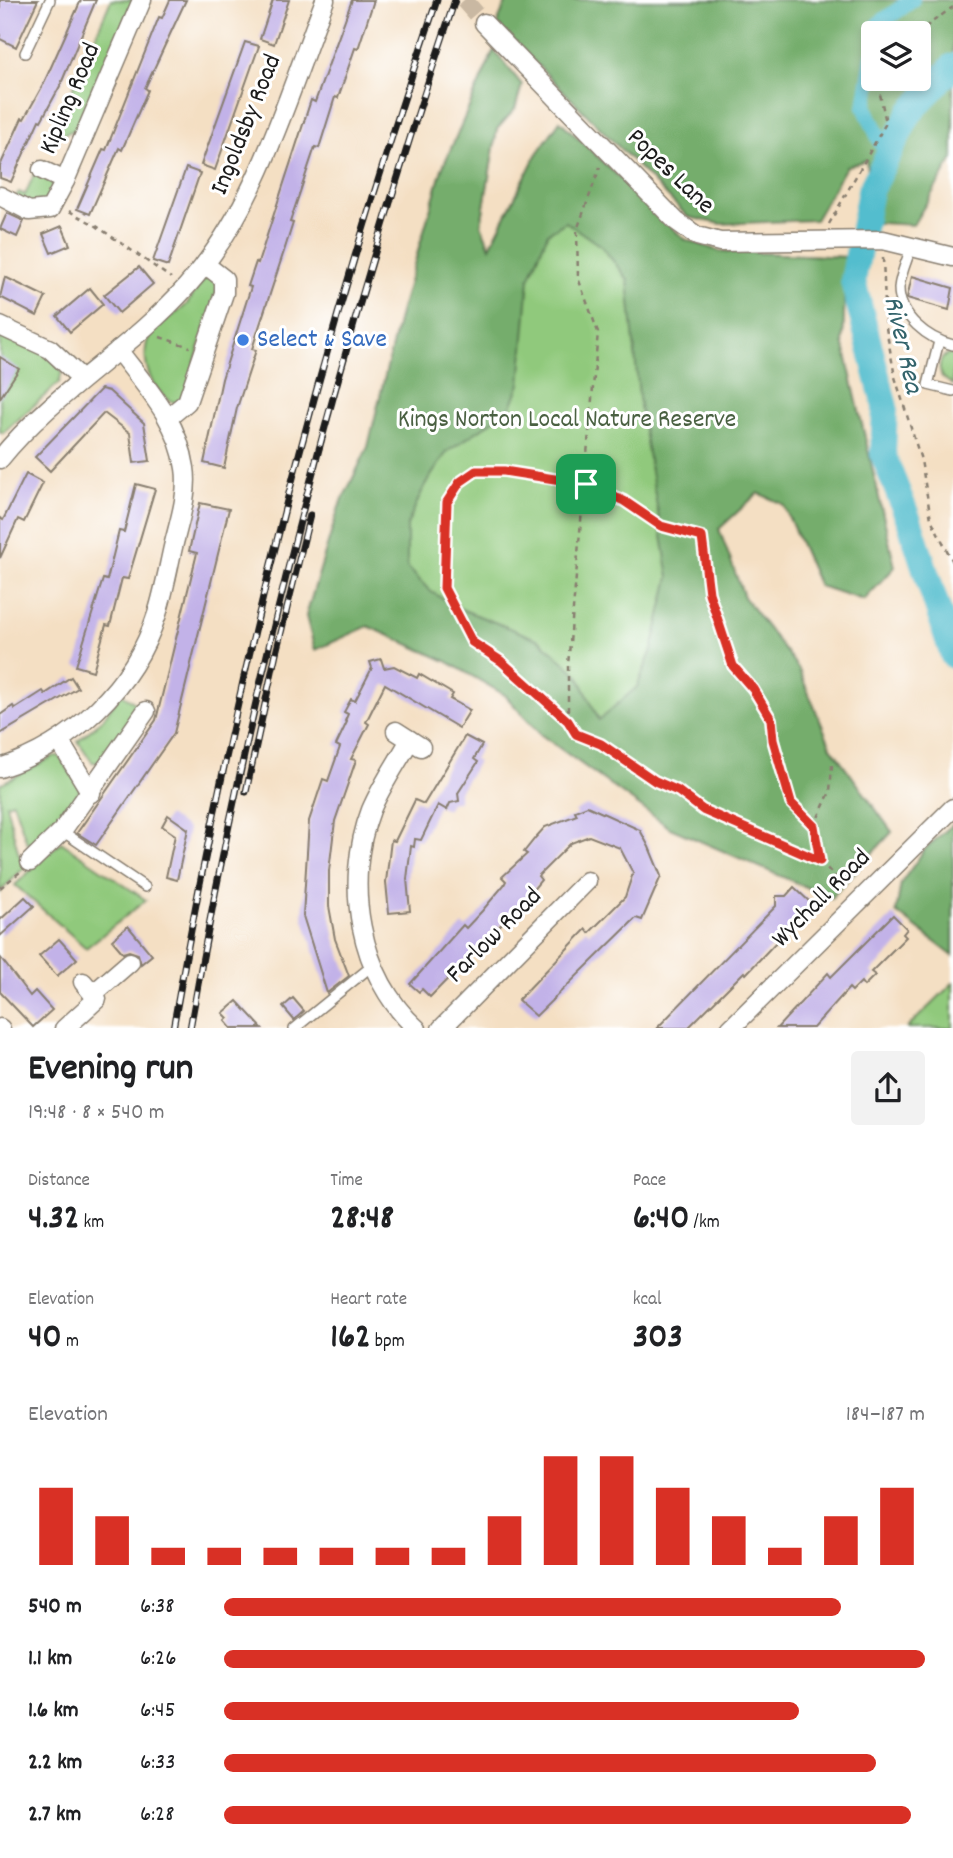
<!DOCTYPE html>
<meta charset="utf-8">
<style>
body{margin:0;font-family:Dekko,sans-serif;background:#f2f2f2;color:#202124;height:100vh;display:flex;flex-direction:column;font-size:26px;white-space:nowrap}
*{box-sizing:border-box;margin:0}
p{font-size:23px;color:#757577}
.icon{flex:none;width:38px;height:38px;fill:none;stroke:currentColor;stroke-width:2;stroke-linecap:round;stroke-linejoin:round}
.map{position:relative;height:1028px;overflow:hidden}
.sheet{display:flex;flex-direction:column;background:#fff;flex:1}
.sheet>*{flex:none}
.controls{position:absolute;left:861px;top:21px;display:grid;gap:14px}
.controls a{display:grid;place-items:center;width:70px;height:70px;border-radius:7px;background:#fff;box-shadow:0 4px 10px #0003;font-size:35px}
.pin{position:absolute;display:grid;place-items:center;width:60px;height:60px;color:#fff;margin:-30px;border-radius:14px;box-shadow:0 4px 10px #0006}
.round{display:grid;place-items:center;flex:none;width:74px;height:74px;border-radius:7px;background:#f2f2f2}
.head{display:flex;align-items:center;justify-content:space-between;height:119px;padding:0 28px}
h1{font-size:38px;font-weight:700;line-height:52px}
.metrics{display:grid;grid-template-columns:repeat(3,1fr);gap:10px;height:119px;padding:7px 28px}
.metrics div{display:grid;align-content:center}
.metrics b{font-size:35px;font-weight:700}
.metrics small{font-size:19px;font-weight:400}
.metrics p{font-size:19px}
.chart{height:196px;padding:14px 28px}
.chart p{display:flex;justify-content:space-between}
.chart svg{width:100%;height:126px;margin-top:7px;stroke:#d93025;stroke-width:6}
ul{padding:0 28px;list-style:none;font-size:23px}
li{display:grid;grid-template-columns:112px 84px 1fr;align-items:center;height:52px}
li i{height:18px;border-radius:9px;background:#d93025}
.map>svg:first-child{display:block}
.green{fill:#90c97c;stroke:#56724c;stroke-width:2}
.forest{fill:#74ad6c;stroke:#486444;stroke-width:2;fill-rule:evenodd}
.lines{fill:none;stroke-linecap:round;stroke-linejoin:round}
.canal{stroke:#52bdce;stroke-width:16}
.river{stroke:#52bdce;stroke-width:26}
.building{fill:#c2b2e8}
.minor-tunnel{stroke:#c9b8a2;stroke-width:18;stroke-dasharray:18 9;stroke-linecap:butt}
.service-casing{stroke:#887e70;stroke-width:12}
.minor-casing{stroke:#887e70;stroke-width:21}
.path{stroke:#887e70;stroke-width:2.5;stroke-dasharray:5 5;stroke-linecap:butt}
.service{stroke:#fff;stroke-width:9}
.minor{stroke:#fff;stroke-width:18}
.rail-casing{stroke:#1c1c1c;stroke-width:7}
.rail{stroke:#fff;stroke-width:4.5;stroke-dasharray:13;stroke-linecap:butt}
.route-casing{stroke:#fff;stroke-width:14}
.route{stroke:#d93025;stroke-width:9}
.shop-dot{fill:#3f7fe0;stroke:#fff;stroke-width:2.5}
.labels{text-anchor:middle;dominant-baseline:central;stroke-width:6;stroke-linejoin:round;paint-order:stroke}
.street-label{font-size:26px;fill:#1c1c1c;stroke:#fff}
.shop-label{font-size:26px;fill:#366cbe;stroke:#fff;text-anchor:start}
.park-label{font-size:26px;fill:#4a6142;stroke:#fff}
.water-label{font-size:28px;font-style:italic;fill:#34646c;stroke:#fff}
</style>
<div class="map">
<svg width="953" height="1029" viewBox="0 0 953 1029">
<rect width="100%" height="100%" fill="#fff"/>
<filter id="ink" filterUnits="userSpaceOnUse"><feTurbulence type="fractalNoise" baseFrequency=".0143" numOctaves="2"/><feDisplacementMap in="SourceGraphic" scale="14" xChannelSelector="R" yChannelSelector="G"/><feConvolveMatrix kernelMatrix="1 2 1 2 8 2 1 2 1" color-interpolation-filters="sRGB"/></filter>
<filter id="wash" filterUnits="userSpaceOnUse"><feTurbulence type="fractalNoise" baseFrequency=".00686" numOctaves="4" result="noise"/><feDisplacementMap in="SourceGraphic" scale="28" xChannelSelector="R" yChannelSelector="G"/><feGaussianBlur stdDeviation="1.57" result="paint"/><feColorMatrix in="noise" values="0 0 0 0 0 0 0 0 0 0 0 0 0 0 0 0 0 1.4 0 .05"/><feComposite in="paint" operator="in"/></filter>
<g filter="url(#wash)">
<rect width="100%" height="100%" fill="#f4dfc3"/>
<g class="green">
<path d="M111,0H134L75,130L51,138Z"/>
<path d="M494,50L522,85L515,109L497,129L481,225L490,247L536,155L560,121L684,239L719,251L846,257L843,342L895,567L864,600L819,586L783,504L758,493L719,529L744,597L798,668L831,747L892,832L831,898L670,828L540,734L505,695L446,661L368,626L315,650L306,616L339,507L368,447L400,313L442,169Z"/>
<path d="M36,170L49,179L54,186L49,198L37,206L14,199L19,192L25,195Z"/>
<path d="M210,275L219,285L184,397L176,403C151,395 137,356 151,333C159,321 176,316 186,305C194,296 199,281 210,275Z"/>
<path d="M0,329L47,351L62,372L59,383L3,433L0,432Z"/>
<path d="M953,352V385L942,377C937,366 940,355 953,352Z"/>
<path d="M121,693L143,709L100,763L92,762L78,741L102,720Z"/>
<path d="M54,756H59L81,787C72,811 55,828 38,845L27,843L13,802L6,804L19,855L24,858L25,867L0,892V784Z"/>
<path d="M61,842L146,900L86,948L15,885Z"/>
<path d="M953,983V1028H907Z"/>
</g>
<g class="forest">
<path d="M507,0H953V159L913,225L864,222L870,191L866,160L846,167L815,220L721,224L688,217L497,24ZM873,33H919V79H873Z"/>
<path d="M494,50L522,85L515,109L497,129L481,225L490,247L536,155L560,121L684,239L719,251L846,257L843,342L895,567L864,600L819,586L783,504L758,493L719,529L744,597L798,668L831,747L892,832L831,898L670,828L540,734L505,695L446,661L368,626L315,650L306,616L339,507L368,447L400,313L442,169ZM566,222L602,247L628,280L640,407L669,577L652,650L637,687L599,720L578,675L540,640L461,609L430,591L407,567V525L425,485L447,452L510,409L520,384L529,279L548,233Z"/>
<path d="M953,824V956L896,912L901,883L925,849Z"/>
</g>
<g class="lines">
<g class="canal">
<path d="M877,33L879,24L912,0"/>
<path d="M873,57L865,107L888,158"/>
</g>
<path class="river" d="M953,66L909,114L870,191L853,281L885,407L883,454L910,523L953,656"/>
</g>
<g id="blocks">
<g class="building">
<path d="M0,0H38L16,47L0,39Z"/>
<path d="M81,0H96L60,86L41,121L39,120L11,182L0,178V166L22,118L24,119L43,85Z"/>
<path d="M170,0H186L145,88L148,90L122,150L119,148L90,214L77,209L103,149L106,150L159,17L162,18Z"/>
<path d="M273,0H289L274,44L260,39Z"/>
<path d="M352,0H374L358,49L355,48L338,98L335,97L319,148L315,147L290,222L293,223L286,245L252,349L256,350L237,408L224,468L204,463L222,379L251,287L248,286L256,262L258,263L311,100L315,102Z"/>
<path d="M245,42L259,46L215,170L201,165Z"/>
<path d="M186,168L200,173L168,266L153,261Z"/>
<path d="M7,213L24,221L17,237L0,229Z"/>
<path d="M62,226L70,245L51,253L43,234Z"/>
<path d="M139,267L153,284L119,313L104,295Z"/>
<path d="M912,276L953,288L949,310L907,298Z"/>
<path d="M5,277L46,297L37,316L0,297Z"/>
<path d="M90,288L103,304L70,332L57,316Z"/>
<path d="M0,357L19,369L0,398Z"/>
<path d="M101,389L109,391L144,423L150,461L134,463L130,433L104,413L50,471L35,457Z"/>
<path d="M26,474L43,483L24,522L18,519L0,558V518L3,520Z"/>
<path d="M136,484L155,489L128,579L122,578L110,626L106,625L93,671L76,666L103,579L107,580L119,531L124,532Z"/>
<path d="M200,503L229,509L174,733L96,845L77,833L156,720L197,553L189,551Z"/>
<path d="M381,659L384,668L394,666L417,678L419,674L453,694L450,699L470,710L459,728L385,684L366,722L369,724L351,759L356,760L335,821L329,871V906L335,939L349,976L327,993L303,916L309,821L323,779L328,781L340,747L336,745L347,722L345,721L348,714L344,712L351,699L355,701L372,668L370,662Z"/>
<path d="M71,677L78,688L0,734V715L13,706L15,709L43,691L45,694Z"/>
<path d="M465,736L482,745L474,759L478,762L458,793L459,801L450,803L447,810L438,805L421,840L415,839L414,847L411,846L407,879L410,911L389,913L386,882L391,840L395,841L415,800L424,804Z"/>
<path d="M587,806L640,830L649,847L661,876L642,920L636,918L536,1016L518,1000L586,929L589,933L625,897L633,873L620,848L589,836L571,843L538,876L541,880L522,903L430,997L422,989L419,992L410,984L463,925L466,928L482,911L504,885L506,881L502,877L527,854L524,852L536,837L545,827L577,815L575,811Z"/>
<path d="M168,815L188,829L177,880L166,877L175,835L162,826Z"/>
<path d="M794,887L812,904L746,974L744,972L688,1028H657L776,906V896H786Z"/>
<path d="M25,897L34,906L0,936V920Z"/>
<path d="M893,915L907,929L903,934L906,937L871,972L875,975L864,986L861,982L852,991L849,988L813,1028H777L828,973L831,977Z"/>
<path d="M128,926L152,955L141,964L138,954L129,951L123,953L112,940Z"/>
<path d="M59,939L77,959L57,976L39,956Z"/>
<path d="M0,957L30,996L35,991L52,1010L33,1027L0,992Z"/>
<path d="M293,998L304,1011L294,1020L283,1007Z"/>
<path d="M237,1001L262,1028H231L225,1021L228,1018L223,1013Z"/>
</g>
</g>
</g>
<g filter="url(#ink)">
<use href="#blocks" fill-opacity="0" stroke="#887e70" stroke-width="2"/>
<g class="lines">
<path class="minor-tunnel" d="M464,0L484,23"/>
<g class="service-casing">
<g id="service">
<path d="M25,53L50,0"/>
<path d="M912,245C908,258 900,275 899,288C899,317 928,339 953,345"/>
<path d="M939,341L928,385L953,391"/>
<path d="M62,831L145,887"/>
<path d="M294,1029L373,965"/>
</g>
</g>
<g class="minor-casing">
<g id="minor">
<path d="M484,23L676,221L697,236L720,242L883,240L953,257"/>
<path d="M65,181L142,0"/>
<path d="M0,196L29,211L50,209L65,181L42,170"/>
<path d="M0,326L50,349L81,378"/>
<path d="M169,417L187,402L224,293V279L206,265"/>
<path d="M0,459C54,392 130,350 187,286C258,207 287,97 325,0"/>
<path d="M396,731L421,747"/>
<path d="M410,740C397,763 381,786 371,810C343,883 359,976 417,1029"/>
<path d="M60,742L91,793"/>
<path d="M0,768C72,745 134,687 157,614C164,592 168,569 173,547C179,522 189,493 185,468C178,420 146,387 118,350"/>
<path d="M30,862L62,831L146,711"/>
<path d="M93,994L130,962"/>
<path d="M0,1028L1,1029"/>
<path d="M64,1029L97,999L83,982"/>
<path d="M441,1029L587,881"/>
<path d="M730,1029L953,808"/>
</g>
</g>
<g class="path">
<path d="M917,33L953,7"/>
<path d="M69,211L95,225L171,278"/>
<path d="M829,224L886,123L880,94L881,79"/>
<path d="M883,258L886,328L895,377L921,460L931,519L953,562"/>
<path d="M160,337L190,347"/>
<path d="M568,721V665L598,332L578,278L577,230L600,167"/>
<path d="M814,826L830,792L832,765"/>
<path d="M820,861L814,826L791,803L773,740L771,719L753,689L733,666L709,593L702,537L661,526L624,501L586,484L504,471H476L460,482L447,502L444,588L472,642L501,661L568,721L576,734L601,744L655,781L678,791L703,810L820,861L847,889"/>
<path d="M0,888L20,872"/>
</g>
<use href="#service" class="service"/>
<use href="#minor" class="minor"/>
<g class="rail-casing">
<g id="rail">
<path d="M246,792L276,653L310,515"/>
<path d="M173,1029C234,679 322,336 437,0"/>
<path d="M190,1029C251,678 342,337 455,0"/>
</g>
</g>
<use href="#rail" class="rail"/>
</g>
</g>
<g class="lines" filter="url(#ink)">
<g class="route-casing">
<path id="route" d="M476,471H504L586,484L624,501L661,526L702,537L709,593L733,666L753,689L771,719L773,740L791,803L814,826L820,861L703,810L678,791L655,781L601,744L576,734L568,721L501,661L472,642L444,588L447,502L460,482Z"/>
</g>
<use href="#route" class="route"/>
</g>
<circle class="shop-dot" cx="243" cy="340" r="7"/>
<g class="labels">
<g class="street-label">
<text transform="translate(71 99) rotate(-67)">Kipling Road</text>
<text transform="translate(247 125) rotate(-68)">Ingoldsby Road</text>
<text transform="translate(670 172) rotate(44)">Popes Lane</text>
<text transform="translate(822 899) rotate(-45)">Wychall Road</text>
<text transform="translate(495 936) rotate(-45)">Farlow Road</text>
</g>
<g class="shop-label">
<text x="257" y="340">Select &amp; Save</text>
</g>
<g class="park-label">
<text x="567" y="420">Kings Norton Local Nature Reserve</text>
</g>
<g class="water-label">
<text transform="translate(901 345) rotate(77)">River Rea</text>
</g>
</g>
</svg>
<div class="controls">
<a><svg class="icon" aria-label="layers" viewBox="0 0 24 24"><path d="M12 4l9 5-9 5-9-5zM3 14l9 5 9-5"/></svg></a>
</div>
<div class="pin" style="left:586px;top:484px;background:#1e9e55"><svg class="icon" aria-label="arrive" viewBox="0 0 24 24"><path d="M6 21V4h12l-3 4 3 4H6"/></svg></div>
</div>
<section class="sheet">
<div class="head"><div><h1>Evening run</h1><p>19:48 · 8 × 540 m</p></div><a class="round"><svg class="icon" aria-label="share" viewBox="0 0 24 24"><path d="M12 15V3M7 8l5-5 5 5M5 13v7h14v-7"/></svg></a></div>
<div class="metrics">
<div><p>Distance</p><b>4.32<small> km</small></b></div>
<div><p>Time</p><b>28:48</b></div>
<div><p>Pace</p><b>6:40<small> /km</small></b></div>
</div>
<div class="metrics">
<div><p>Elevation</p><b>40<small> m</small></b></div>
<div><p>Heart rate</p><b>162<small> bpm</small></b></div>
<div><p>kcal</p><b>303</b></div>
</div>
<div class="chart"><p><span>Elevation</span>184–187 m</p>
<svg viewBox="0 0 160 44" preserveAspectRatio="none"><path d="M5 44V17M15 44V27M25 44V38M35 44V38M45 44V38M55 44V38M65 44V38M75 44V38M85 44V27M95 44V6M105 44V6M115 44V17M125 44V27M135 44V38M145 44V27M155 44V17"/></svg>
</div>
<ul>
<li><b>540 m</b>6:38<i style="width:88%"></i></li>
<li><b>1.1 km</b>6:26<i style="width:100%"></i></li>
<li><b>1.6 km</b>6:45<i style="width:82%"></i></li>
<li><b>2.2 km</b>6:33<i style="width:93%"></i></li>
<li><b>2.7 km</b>6:28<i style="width:98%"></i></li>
</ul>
</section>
